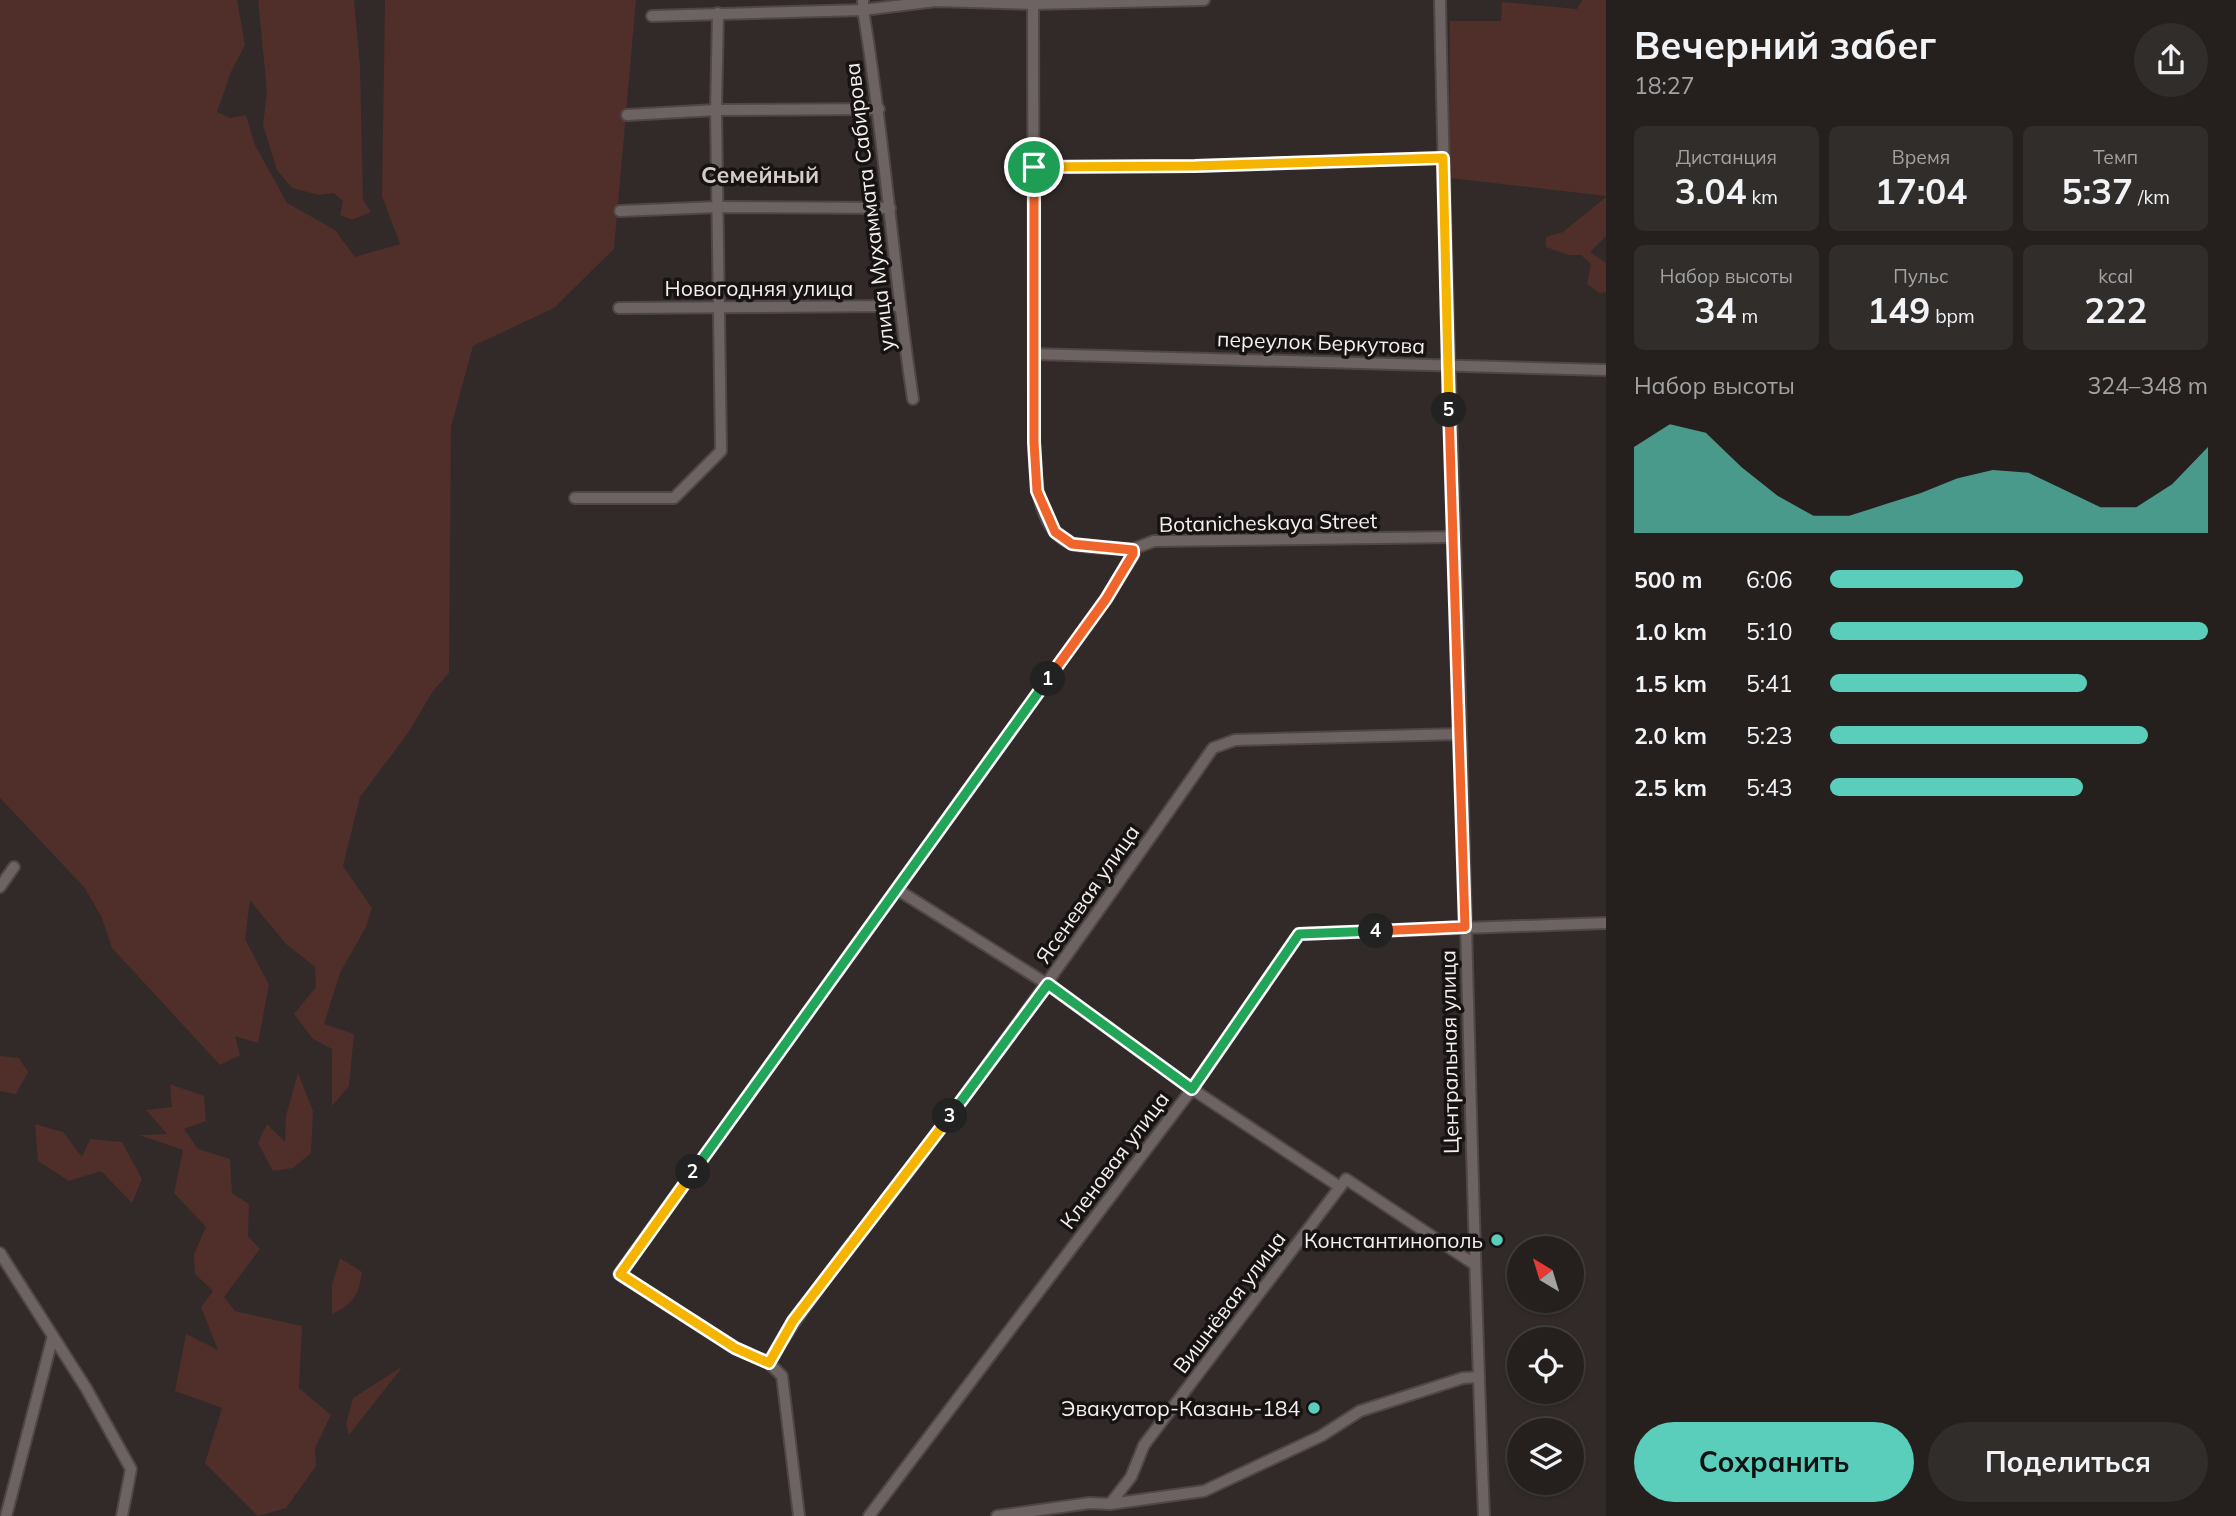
<!DOCTYPE html>
<html lang="ru">
<meta charset="utf-8">
<style>
body{margin:0;font-family:Mulish,sans-serif;background:#312d2b;color:#f1f3f6;height:100vh;display:flex;flex-direction:column;font-size:26px;white-space:nowrap}
*{box-sizing:border-box;margin:0}
p{font-size:23px;color:#a3a3a4}
.icon{flex:none;width:38px;height:38px;fill:none;stroke:currentColor;stroke-width:2;stroke-linecap:round;stroke-linejoin:round}
.map{position:relative;flex:1;overflow:hidden}
.panel{display:flex;flex-direction:column;background:#25201e;width:630px}
.panel>*{flex:none}
.needle{width:46px;rotate:322deg}
.fabs{position:absolute;left:1507px;top:1236px;display:grid;gap:14px}
.fabs a{display:grid;place-items:center;width:77px;height:77px;border-radius:50%;background:#25201e;box-shadow:0 2px 5px #0004,0 0 0 2px #423e3c;font-size:35px}
.pin{position:absolute;display:grid;place-items:center;width:60px;height:60px;color:#fff;margin:-30px;border:4px solid #fff;border-radius:50%;box-shadow:0 2px 7px #0007}
.km{position:absolute;width:35px;height:35px;margin:-18px;border-radius:50%;background:#222;color:#fff;font-size:19px;line-height:35px;text-align:center}
.round{display:grid;place-items:center;flex:none;width:74px;height:74px;border-radius:37px;background:#312d2b}
.overview{display:flex;align-items:center;justify-content:space-between;height:119px;padding:0 28px}
h1{font-size:38px;font-weight:700;line-height:52px}
.figures{display:grid;grid-template-columns:repeat(3,1fr);gap:10px;height:119px;padding:7px 28px}
.figures div{display:grid;align-content:center;border-radius:10px;background:#312d2b;text-align:center}
.figures b{font-size:35px;font-weight:700}
.figures small{font-size:19px;font-weight:400}
.figures p{font-size:19px}
.chart{height:196px;padding:14px 28px}
.chart p{display:flex;justify-content:space-between}
.chart svg{width:100%;height:126px;margin-top:7px;fill:#5bcebb;opacity:.7}
.button{display:flex;gap:14px;margin-top:auto;padding:14px 28px}
.button a{flex:1;height:80px;border-radius:42px;background:#5bcebb;color:#111;font-size:28px;font-weight:700;line-height:80px;text-align:center}
.button a+a{background:#312d2b;color:#f1f3f6}
ul{padding:0 28px;list-style:none;font-size:23px}
li{display:grid;grid-template-columns:112px 84px 1fr;align-items:center;height:52px}
li i{height:18px;border-radius:9px;background:#5bcebb}
main{display:flex;flex:1;min-height:0}
.map>svg:first-child{display:block}
.green{fill:#502e29}
.lines{fill:none;stroke-linecap:round;stroke-linejoin:round}
.minor-casing{stroke:#4e4746;stroke-width:14}
.minor{stroke:#6c6362;stroke-width:10}
.split-1-casing{stroke:#fff;stroke-width:14}
.split-2-casing{stroke:#fff;stroke-width:14}
.split-3-casing{stroke:#fff;stroke-width:14}
.split-4-casing{stroke:#fff;stroke-width:14}
.split-5-casing{stroke:#fff;stroke-width:14}
.split-6-casing{stroke:#fff;stroke-width:14}
.split-1{stroke:#f0652b;stroke-width:9}
.split-2{stroke:#22a559;stroke-width:9}
.split-3{stroke:#f5b400;stroke-width:9}
.split-4{stroke:#22a559;stroke-width:9}
.split-5{stroke:#f0652b;stroke-width:9}
.split-6{stroke:#f5b400;stroke-width:9}
.poi-dot{fill:#5bcebb;stroke:#161312;stroke-width:2.5}
.labels{text-anchor:middle;dominant-baseline:central;stroke-width:7;stroke-linejoin:round;paint-order:stroke}
.street-label{font-size:21px;fill:#f5f0ef;stroke:#161312}
.poi-label{font-size:21px;fill:#f5f0ef;stroke:#161312;text-anchor:end}
.neighbourhood-label{font-size:23px;font-weight:bold;fill:#d5cbca;stroke:#161312}
</style>
<main>
<div class="map">
<svg width="1606" height="1516" viewBox="0 0 1606 1516">
<rect width="100%" height="100%" fill="#312a28"/>
<g class="green">
<path d="M0,0H237L245,45L231,72L217,112L230,118L246,115L255,145L287,203L335,230L355,257L400,244L382,196L385,0H636L614,249L554,308L473,346L451,427L449,673L433,691L408,733L360,797L343,866L372,908L366,927L340,973L324,1024L354,1034L349,1086L332,1106V1049L313,1039L294,1014L316,987L315,967L286,944L250,900L245,939L269,985L258,1043L235,1036L240,1055L220,1065L112,948L102,918L84,887L0,798Z"/>
<path d="M258,0H354L360,66L363,200L371,212L352,220L340,215L343,201L334,193L319,195L292,188L277,170L263,125L267,91Z"/>
<path d="M1582,0H1606V196L1449,178L1450,21H1501L1502,2L1577,9Z"/>
<path d="M1606,197V236L1590,252L1606,263V292L1599,293L1587,284L1591,264L1581,255H1568L1546,247V237L1563,232Z"/>
<path d="M0,1056L19,1058L28,1072L16,1094L0,1091Z"/>
<path d="M298,1073L313,1111L311,1153L293,1168L273,1171L258,1143L267,1124L285,1142L286,1116Z"/>
<path d="M170,1084L204,1096L206,1121L184,1129L198,1149L230,1159L232,1193L249,1204L248,1236L260,1249L224,1297L235,1311L302,1326L299,1388L331,1415L315,1448L316,1466L286,1508L258,1516L205,1463L222,1408L175,1391L186,1334L218,1350L201,1307L213,1291L195,1274L194,1254L206,1227L174,1193L183,1150L139,1135L167,1134L146,1110L172,1107Z"/>
<path d="M35,1124L63,1132L82,1157L90,1139L122,1142L142,1179L132,1203L101,1171L69,1181L38,1161Z"/>
<path d="M340,1258L362,1272C359,1295 353,1304 332,1314V1285Z"/>
<path d="M403,1366L349,1435L346,1424L353,1398Z"/>
</g>
<g class="lines">
<g class="minor-casing">
<g id="minor">
<path d="M863,0V10L936,1L1033,4L1204,0"/>
<path d="M1033,0L1034,442C1035,473 1036,532 1073,544C1090,549 1114,548 1133,549"/>
<path d="M1440,0C1444,211 1451,422 1458,632C1467,927 1472,1221 1484,1516"/>
<path d="M652,16L863,10C885,139 893,270 913,399"/>
<path d="M627,115L716,110L879,109"/>
<path d="M1034,167L1195,166L1443,158"/>
<path d="M620,211L718,207L890,208"/>
<path d="M619,308L899,306"/>
<path d="M1034,354L1606,370"/>
<path d="M575,498H674L721,451L716,110L718,13"/>
<path d="M0,887L14,867"/>
<path d="M898,890L1047,984L1192,1089L1340,1187L1346,1179L1474,1264"/>
<path d="M0,1253L86,1388L131,1469L122,1516"/>
<path d="M769,1363C815,1284 878,1214 932,1140C1028,1011 1121,880 1213,748L1235,740L1460,734"/>
<path d="M1110,1504L1204,1491L1321,1436L1360,1411L1463,1378L1479,1377"/>
<path d="M6,1516L53,1336"/>
<path d="M799,1516L782,1376L769,1363L735,1348L619,1274L1106,599L1134,554L1133,549L1154,541L1454,537"/>
<path d="M869,1516L1192,1089L1299,934L1606,923"/>
<path d="M997,1516L1090,1503L1110,1504L1131,1477L1144,1445L1340,1187"/>
</g>
</g>
<use href="#minor" class="minor"/>
</g>
<g class="lines">
<g class="split-1-casing">
<path id="split-1" d="M1034,167V442L1037,491L1055,532L1072,544L1133,550V554L1106,599L1048,679"/>
</g>
<g class="split-2-casing">
<path id="split-2" d="M693,1172L1048,679"/>
</g>
<g class="split-3-casing">
<path id="split-3" d="M693,1172L620,1274L735,1348L769,1363L793,1321L950,1116"/>
</g>
<g class="split-4-casing">
<path id="split-4" d="M950,1116L1048,984L1192,1089L1299,934L1376,931"/>
</g>
<g class="split-5-casing">
<path id="split-5" d="M1376,931L1465,927L1449,410"/>
</g>
<g class="split-6-casing">
<path id="split-6" d="M1034,167L1195,166L1443,158L1449,410"/>
</g>
<use href="#split-1" class="split-1"/>
<use href="#split-2" class="split-2"/>
<use href="#split-3" class="split-3"/>
<use href="#split-4" class="split-4"/>
<use href="#split-5" class="split-5"/>
<use href="#split-6" class="split-6"/>
</g>
<g class="poi-dot">
<circle cx="1497" cy="1240" r="7"/>
<circle cx="1314" cy="1408" r="7"/>
</g>
<g class="labels">
<g class="street-label">
<text transform="translate(869 207) rotate(-97)">улица Мухаммата Сабирова</text>
<text x="759" y="288">Новогодняя улица</text>
<text transform="translate(1321 342) rotate(2)">переулок Беркутова</text>
<text transform="translate(1268 522) rotate(-1)">Botanicheskaya Street</text>
<text transform="translate(1087 894) rotate(-55)">Ясеневая улица</text>
<text transform="translate(1449 1052) rotate(-91)">Центральная улица</text>
<text transform="translate(1114 1160) rotate(-53)">Кленовая улица</text>
<text transform="translate(1229 1302) rotate(-53)">Вишнёвая улица</text>
</g>
<g class="poi-label">
<text x="1483" y="1240">Константинополь</text>
<text x="1300" y="1408">Эвакуатор-Казань-184</text>
</g>
<g class="neighbourhood-label">
<text x="760" y="174">Семейный</text>
</g>
</g>
</svg>
<div class="fabs">
<a><svg class="needle" viewBox="-14 -14 28 28"><path d="M0-13l5 13h-10z" fill="#e53935"/><path d="M0 13l5-13h-10z" fill="#a3a3a4"/></svg></a>
<a><svg class="icon" aria-label="locate" viewBox="0 0 24 24"><circle cx="12" cy="12" r="6"/><path d="M12 2v4M12 18v4M2 12h4M18 12h4"/></svg></a>
<a><svg class="icon" aria-label="layers" viewBox="0 0 24 24"><path d="M12 4l9 5-9 5-9-5zM3 14l9 5 9-5"/></svg></a>
</div>
<div class="pin" style="left:1034px;top:167px;background:#1e9e55"><svg class="icon" aria-label="arrive" viewBox="0 0 24 24"><path d="M6 21V4h12l-3 4 3 4H6"/></svg></div>
<b class="km" style="left:1048px;top:679px">1</b>
<b class="km" style="left:693px;top:1172px">2</b>
<b class="km" style="left:950px;top:1116px">3</b>
<b class="km" style="left:1376px;top:931px">4</b>
<b class="km" style="left:1449px;top:410px">5</b>
</div>
<section class="panel">
<div class="overview"><div><h1>Вечерний забег</h1><p>18:27</p></div><a class="round"><svg class="icon" aria-label="share" viewBox="0 0 24 24"><path d="M12 15V3M7 8l5-5 5 5M5 13v7h14v-7"/></svg></a></div>
<div class="figures">
<div><p>Дистанция</p><b>3.04<small> km</small></b></div>
<div><p>Время</p><b>17:04</b></div>
<div><p>Темп</p><b>5:37<small> /km</small></b></div>
</div>
<div class="figures">
<div><p>Набор высоты</p><b>34<small> m</small></b></div>
<div><p>Пульс</p><b>149<small> bpm</small></b></div>
<div><p>kcal</p><b>222</b></div>
</div>
<div class="chart"><p><span>Набор высоты</span>324–348 m</p>
<svg viewBox="0 0 160 44" preserveAspectRatio="none"><path d="M0 44V14L10 6L20 9L30 21L40 31L50 38L60 38L70 34L80 30L90 25L100 22L110 23L120 29L130 35L140 35L150 27L160 14V44z"/></svg>
</div>
<ul>
<li><b>500 m</b>6:06<i style="width:51%"></i></li>
<li><b>1.0 km</b>5:10<i style="width:100%"></i></li>
<li><b>1.5 km</b>5:41<i style="width:68%"></i></li>
<li><b>2.0 km</b>5:23<i style="width:84%"></i></li>
<li><b>2.5 km</b>5:43<i style="width:67%"></i></li>
</ul>
<div class="button"><a>Сохранить</a><a>Поделиться</a></div>
</section>
</main>
